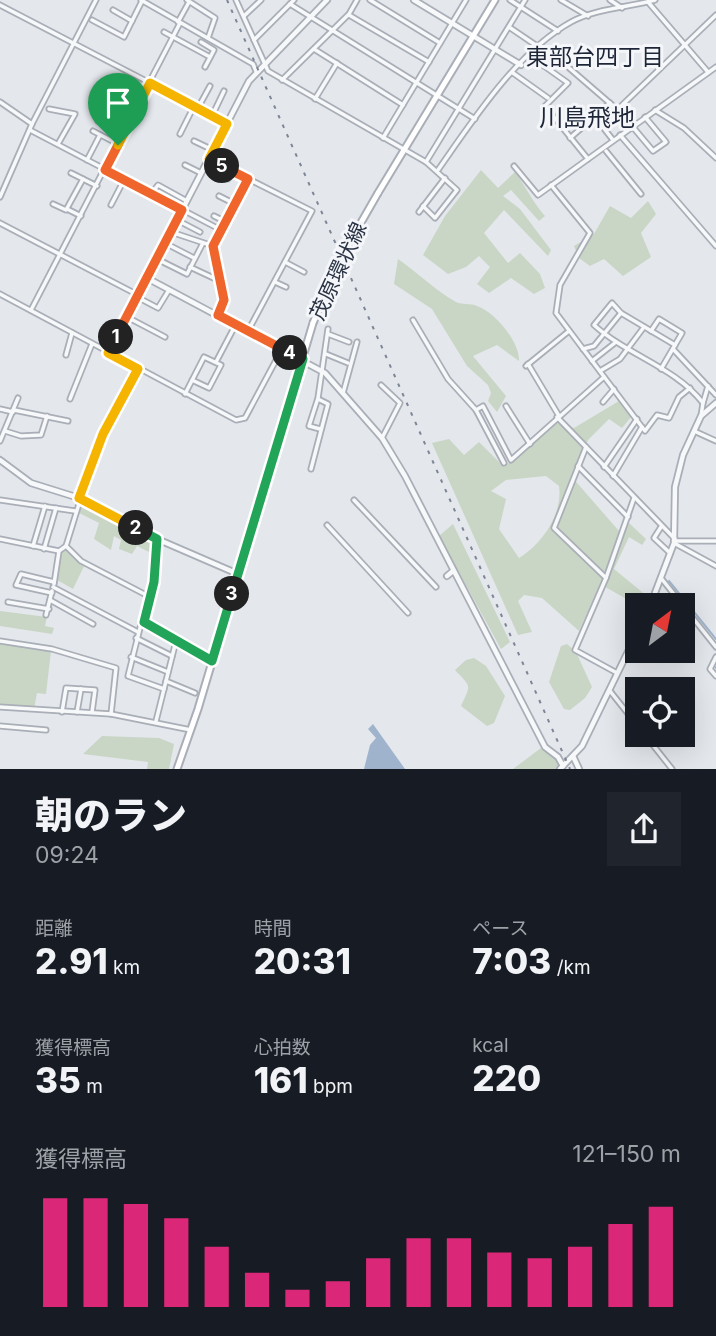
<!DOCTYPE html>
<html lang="ja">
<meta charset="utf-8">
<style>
body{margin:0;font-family:Inter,"Noto Sans JP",sans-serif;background:#20242c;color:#f1f3f6;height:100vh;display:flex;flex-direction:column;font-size:26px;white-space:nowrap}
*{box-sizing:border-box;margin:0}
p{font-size:23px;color:#9ea1a6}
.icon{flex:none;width:38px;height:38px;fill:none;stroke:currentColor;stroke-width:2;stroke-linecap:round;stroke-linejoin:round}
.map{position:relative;height:769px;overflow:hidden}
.panel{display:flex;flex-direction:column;background:#171b24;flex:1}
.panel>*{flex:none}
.needle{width:46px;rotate:32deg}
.buttons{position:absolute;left:625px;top:593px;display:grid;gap:14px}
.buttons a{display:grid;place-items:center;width:70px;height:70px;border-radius:0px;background:#171b24;box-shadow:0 7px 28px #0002;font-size:35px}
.pin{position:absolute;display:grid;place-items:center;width:60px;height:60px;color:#fff;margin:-72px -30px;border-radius:50% 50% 50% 0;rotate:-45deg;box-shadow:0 0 7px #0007}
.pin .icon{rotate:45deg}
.km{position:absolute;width:35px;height:35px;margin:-18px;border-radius:50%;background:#222;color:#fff;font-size:19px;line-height:35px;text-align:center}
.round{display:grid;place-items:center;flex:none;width:74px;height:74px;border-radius:0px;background:#20242c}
.summary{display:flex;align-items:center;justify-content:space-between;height:119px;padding:0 35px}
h1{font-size:38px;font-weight:800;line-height:52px}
.figures{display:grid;grid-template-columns:repeat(3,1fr);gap:10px;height:119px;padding:7px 35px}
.figures div{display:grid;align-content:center}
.figures b{font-size:35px;font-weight:800}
.figures small{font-size:19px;font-weight:400}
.figures p{font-size:19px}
.chart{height:196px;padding:14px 35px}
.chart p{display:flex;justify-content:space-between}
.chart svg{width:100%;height:126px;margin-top:7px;stroke:#db2777;stroke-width:6}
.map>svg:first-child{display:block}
.green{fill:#c9d6c5;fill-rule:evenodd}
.water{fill:#9fb4cc}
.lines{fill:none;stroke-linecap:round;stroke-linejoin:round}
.stream{stroke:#9fb4cc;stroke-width:2}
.minor-casing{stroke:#a9aeb7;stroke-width:7}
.tertiary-casing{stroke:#a9aeb7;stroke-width:8}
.secondary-casing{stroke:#a9aeb7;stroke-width:9}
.minor{stroke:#f7f8fa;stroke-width:3.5}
.tertiary{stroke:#f7f8fa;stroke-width:4.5}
.secondary{stroke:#fff;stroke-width:5}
.rail{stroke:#7d8696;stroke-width:2;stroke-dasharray:3.5 7;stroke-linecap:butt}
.secondary-bridge-casing{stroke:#a9aeb7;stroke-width:9;stroke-linecap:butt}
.secondary-bridge{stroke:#fff;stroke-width:5}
.split-1-casing{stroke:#fff;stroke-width:14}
.split-2-casing{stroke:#fff;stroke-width:14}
.split-3-casing{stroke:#fff;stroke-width:14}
.split-4-casing{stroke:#fff;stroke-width:14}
.split-5-casing{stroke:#fff;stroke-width:14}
.split-6-casing{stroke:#fff;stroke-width:14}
.split-1{stroke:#f0652b;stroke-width:9}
.split-2{stroke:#f5b400;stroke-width:9}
.split-3{stroke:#22a559;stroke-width:9}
.split-4{stroke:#22a559;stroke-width:9}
.split-5{stroke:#f0652b;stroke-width:9}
.split-6{stroke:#f5b400;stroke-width:9}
.labels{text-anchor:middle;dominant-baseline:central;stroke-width:6;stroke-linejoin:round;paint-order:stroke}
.street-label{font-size:21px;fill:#2b3445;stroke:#f4f6f9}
.neighbourhood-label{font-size:23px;fill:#1d2536;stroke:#f4f6f9}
.quarter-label{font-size:24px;fill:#1d2536;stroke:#f4f6f9}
</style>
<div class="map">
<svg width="716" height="769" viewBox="0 0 716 769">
<rect width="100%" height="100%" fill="#e4e7ec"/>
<g class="green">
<path d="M481,170L498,188L515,172C526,187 532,201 545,216L539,221L511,190L503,196L520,209L551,250L548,256L504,210L484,233L508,263L520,253L540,274L545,288L534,294L511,278L489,293L477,284L490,267L479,256L466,267L448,274L423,255L445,216Z"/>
<path d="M648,201L656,214L641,233L651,257L623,276L604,259L590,266L579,258L574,246L594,234L610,206L631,218Z"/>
<path d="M398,259C417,272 436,291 456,302C462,305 471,303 477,306C495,312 520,342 519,361L497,345L473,356L506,396L497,412L488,401L491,393L488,385L467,366L432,309L394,284Z"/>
<path d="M619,401L632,416L622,428L609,419L588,440L571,476L619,531L629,523L646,539L642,545L629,537L614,569L648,597L644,605H637L600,584L579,631L542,598L524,595L518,601L532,632L518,635L432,443L449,439L464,455L479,442L504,467L557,423L574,428ZM546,476L559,486C563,514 542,544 519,558L499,529L506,499L491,491L506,480Z"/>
<path d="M79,502L156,542L155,555L137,546L132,554L119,549L121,540L114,536L111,550L94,539L99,523L77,512Z"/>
<path d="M453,524L510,642L501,649L439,536Z"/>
<path d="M66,548L85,564L73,589L57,580L60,551Z"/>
<path d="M0,594V611L47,617L45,626L54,628L52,634L0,626Z"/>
<path d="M0,643L51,651L46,694L37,693L34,709L0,706Z"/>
<path d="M567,644L576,652L592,687L585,698L570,710L564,709L549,682L561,646Z"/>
<path d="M474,658L486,666L505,696L494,723L487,726L461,706C471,684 472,688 455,670L466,660Z"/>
<path d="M102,736L159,738L174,744L169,769H147L148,762L83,754Z"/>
<path d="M541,748L560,763L557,769H513Z"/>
</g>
<path class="water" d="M373,724L405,769H364L370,745L376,738L368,729Z"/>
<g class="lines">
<g class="stream">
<path d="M669,581L716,639"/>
<path d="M716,667V668"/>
</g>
<g class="minor-casing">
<g id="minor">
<path d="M141,0L253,64L256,71"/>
<path d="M187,0L215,18L208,38"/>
<path d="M236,0L268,71L426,162L457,190L435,218L423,206"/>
<path d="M370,0L440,43"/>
<path d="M510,0L558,31"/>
<path d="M561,0L588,16"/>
<path d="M610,0L622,8"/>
<path d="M648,2L708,72"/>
<path d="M290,4L475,119"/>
<path d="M0,5L227,123"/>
<path d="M113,10L132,21"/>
<path d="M349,15L429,62"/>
<path d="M244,16L261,0"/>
<path d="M92,20L124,37L142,1"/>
<path d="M178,22L189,2"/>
<path d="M509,27L568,67L634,124"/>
<path d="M164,32L210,57"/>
<path d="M254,40L294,0"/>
<path d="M201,42L214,50L205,67"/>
<path d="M314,49L403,105"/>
<path d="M530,56L568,83L545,106L588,159"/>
<path d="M513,73L548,98"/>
<path d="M282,80L349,14L357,0"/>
<path d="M315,99L337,63"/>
<path d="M0,102L32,124"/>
<path d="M198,108L210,86"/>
<path d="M49,109L75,114L58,144"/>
<path d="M617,110L716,15"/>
<path d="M655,110L684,128L716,158"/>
<path d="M212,116L224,91"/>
<path d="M595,117L613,140"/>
<path d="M98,121L124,134"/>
<path d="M632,126L653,151L666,142L645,117"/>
<path d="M30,130L221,230"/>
<path d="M93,131L118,144"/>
<path d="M180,134L194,106"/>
<path d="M620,135L716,246"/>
<path d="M383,138L466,0"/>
<path d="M570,138L610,103"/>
<path d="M194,141L213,150"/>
<path d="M606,151L641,194"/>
<path d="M209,159L312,211L248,331"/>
<path d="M87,160L100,135"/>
<path d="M426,162L525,0"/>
<path d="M185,165L201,173"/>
<path d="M514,166L538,195L716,67"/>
<path d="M204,167L228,179L233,171"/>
<path d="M438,170C473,120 517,52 571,22C594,9 629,7 655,0"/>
<path d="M71,173L97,186"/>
<path d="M551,185L590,233L560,285L556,313L645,431L657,415L669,418L679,397L690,388"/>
<path d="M152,193L158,185L187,201"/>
<path d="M219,196L233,203"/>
<path d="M0,197L32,124L96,0"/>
<path d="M53,204L66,210L83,179"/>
<path d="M111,205L124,180"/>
<path d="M67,209L81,216"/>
<path d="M419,212L445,178"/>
<path d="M214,216L224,221"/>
<path d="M177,220L200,232"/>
<path d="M0,223L138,295"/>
<path d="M171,232L213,246"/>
<path d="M165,243L194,258"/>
<path d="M157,259L187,274L203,243"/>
<path d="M285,262L304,272"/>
<path d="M190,267L220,281"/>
<path d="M275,282L286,287"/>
<path d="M0,294L236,420L245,418L282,349"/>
<path d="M137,297L158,308L169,290"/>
<path d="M31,310L180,23"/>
<path d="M621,313L612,303L594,325C627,355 675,367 703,403L701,416"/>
<path d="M218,315L224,300L213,246L248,179"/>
<path d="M127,317L165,337"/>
<path d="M413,320L448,379L476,410L483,406L511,460L604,377"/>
<path d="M651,331L659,319L682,333L661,369"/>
<path d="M328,334L349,342"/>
<path d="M583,349L594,346L621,313L675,345"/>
<path d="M673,349L716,395"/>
<path d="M326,354L348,363"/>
<path d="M66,355L72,333"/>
<path d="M592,361L616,342"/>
<path d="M216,362L236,324"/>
<path d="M528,364L559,416"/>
<path d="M526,366L569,331"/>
<path d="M600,371L620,359L644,327"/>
<path d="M381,385L400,403L382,438"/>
<path d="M343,393L357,342"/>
<path d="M185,394L204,357L221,365L209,388L192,380"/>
<path d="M70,399L92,344"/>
<path d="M603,402L614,389"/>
<path d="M703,403L708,386"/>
<path d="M506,406L530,444"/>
<path d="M0,409L13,412"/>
<path d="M14,410L68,421"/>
<path d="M476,410L504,463"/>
<path d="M557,417L675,539"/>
<path d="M320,429L309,426L318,398L328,329"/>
<path d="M5,431L21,436L41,435L47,416"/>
<path d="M694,431L716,441"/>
<path d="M0,441L18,398"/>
<path d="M586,447L554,528L606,578"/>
<path d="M578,466L628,517"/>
<path d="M604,467L637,419"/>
<path d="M311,469L328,404L318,399"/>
<path d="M613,476L642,427"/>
<path d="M0,500L75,511"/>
<path d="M354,500L436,587"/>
<path d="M327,525L408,613"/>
<path d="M661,527L654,538L670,553"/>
<path d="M0,539L59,551L66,546L95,452L137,370"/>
<path d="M674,541H716"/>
<path d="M674,543L716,566"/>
<path d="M33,546L45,506"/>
<path d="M66,546L81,561L150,597"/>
<path d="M44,549L56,508"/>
<path d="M661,578L716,647"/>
<path d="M54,584L59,551"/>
<path d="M53,587L138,632"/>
<path d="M52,593L16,585L21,574L54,582"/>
<path d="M50,600L93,624"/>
<path d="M8,602L49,609"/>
<path d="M46,615L52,591"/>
<path d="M142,620L128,676L164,689"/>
<path d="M136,638L172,656"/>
<path d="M0,641L52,649L116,668L111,714"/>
<path d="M176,641L211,660"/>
<path d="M131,657L168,672"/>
<path d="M716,657L710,669L716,676"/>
<path d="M617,673L575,650L606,578L634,498"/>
<path d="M166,681L195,693"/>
<path d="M610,691L637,725"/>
<path d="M0,707L111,714L191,730"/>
<path d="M62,712L66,688L95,690L92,712"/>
<path d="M77,712L81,689"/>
<path d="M156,721L176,641L142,619L154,582L157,539"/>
<path d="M0,726L46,730"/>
<path d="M645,735L672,769"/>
</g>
</g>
<g class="tertiary-casing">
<g id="tertiary">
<path d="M414,0L521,65"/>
<path d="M147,278L325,373L382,438L405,476L545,747L558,757L563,766"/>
<path d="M108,353L249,81L327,0"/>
<path d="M0,460L31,483L79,498L157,539L238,574"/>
<path d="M447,576L453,571"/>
<path d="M650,606L674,543L675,487L683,455L701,416L716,403"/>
<path d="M573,756L579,769"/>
<path d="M560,769L582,746L637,633"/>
</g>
</g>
<g class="secondary-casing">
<g id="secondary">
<path d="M378,193L495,0"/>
<path d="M177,769L198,709L313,323"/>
</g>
</g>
<use href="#minor" class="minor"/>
<use href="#tertiary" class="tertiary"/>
<use href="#secondary" class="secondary"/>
<path class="rail" d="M227,0L570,769"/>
<g class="secondary-bridge-casing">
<path id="secondary-bridge" d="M313,323L339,261L378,193"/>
</g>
<use href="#secondary-bridge" class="secondary-bridge"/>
</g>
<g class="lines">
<g class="split-1-casing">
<path id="split-1" d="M116,337L182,210L105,170L118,145"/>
</g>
<g class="split-2-casing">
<path id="split-2" d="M116,337L108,353L138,369L103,434L79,498L136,528"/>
</g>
<g class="split-3-casing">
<path id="split-3" d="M136,528L157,539L154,582L144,622L212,661L232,594"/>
</g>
<g class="split-4-casing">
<path id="split-4" d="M232,594L303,359L290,353"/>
</g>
<g class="split-5-casing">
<path id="split-5" d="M222,166L248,179L213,246L224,300L218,315L290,353"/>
</g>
<g class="split-6-casing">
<path id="split-6" d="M118,145L150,83L227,124L209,159L222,166"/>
</g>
<use href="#split-1" class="split-1"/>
<use href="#split-2" class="split-2"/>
<use href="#split-3" class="split-3"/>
<use href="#split-4" class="split-4"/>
<use href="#split-5" class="split-5"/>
<use href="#split-6" class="split-6"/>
</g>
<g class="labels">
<g class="street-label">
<text transform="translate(338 271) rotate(-65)">茂原環状線</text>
</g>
<g class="neighbourhood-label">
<text x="595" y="57">東部台四丁目</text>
</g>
<g class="quarter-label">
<text x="587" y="117">川島飛地</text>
</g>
</g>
</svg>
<div class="buttons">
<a><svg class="needle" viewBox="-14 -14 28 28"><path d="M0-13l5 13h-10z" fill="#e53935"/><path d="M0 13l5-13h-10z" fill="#9ea1a6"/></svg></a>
<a><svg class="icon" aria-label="locate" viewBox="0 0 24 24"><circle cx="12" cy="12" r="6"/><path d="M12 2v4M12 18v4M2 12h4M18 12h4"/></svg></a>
</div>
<div class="pin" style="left:118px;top:145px;background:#1e9e55"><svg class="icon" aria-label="arrive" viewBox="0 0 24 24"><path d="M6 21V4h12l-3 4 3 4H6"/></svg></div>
<b class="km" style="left:116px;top:337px">1</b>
<b class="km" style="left:136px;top:528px">2</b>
<b class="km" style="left:232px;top:594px">3</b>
<b class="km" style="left:290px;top:353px">4</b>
<b class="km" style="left:222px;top:166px">5</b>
</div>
<section class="panel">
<div class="summary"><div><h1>朝のラン</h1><p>09:24</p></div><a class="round"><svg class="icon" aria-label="share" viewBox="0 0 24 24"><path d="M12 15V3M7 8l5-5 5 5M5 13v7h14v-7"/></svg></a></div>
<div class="figures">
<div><p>距離</p><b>2.91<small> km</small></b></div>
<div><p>時間</p><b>20:31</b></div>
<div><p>ペース</p><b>7:03<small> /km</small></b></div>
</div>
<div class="figures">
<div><p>獲得標高</p><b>35<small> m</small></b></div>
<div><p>心拍数</p><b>161<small> bpm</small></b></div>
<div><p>kcal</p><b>220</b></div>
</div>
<div class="chart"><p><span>獲得標高</span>121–150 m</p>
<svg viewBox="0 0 160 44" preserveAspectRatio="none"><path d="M5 44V6M15 44V6M25 44V8M35 44V13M45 44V23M55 44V32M65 44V38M75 44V35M85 44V27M95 44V20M105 44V20M115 44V25M125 44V27M135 44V23M145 44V15M155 44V9"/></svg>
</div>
</section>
